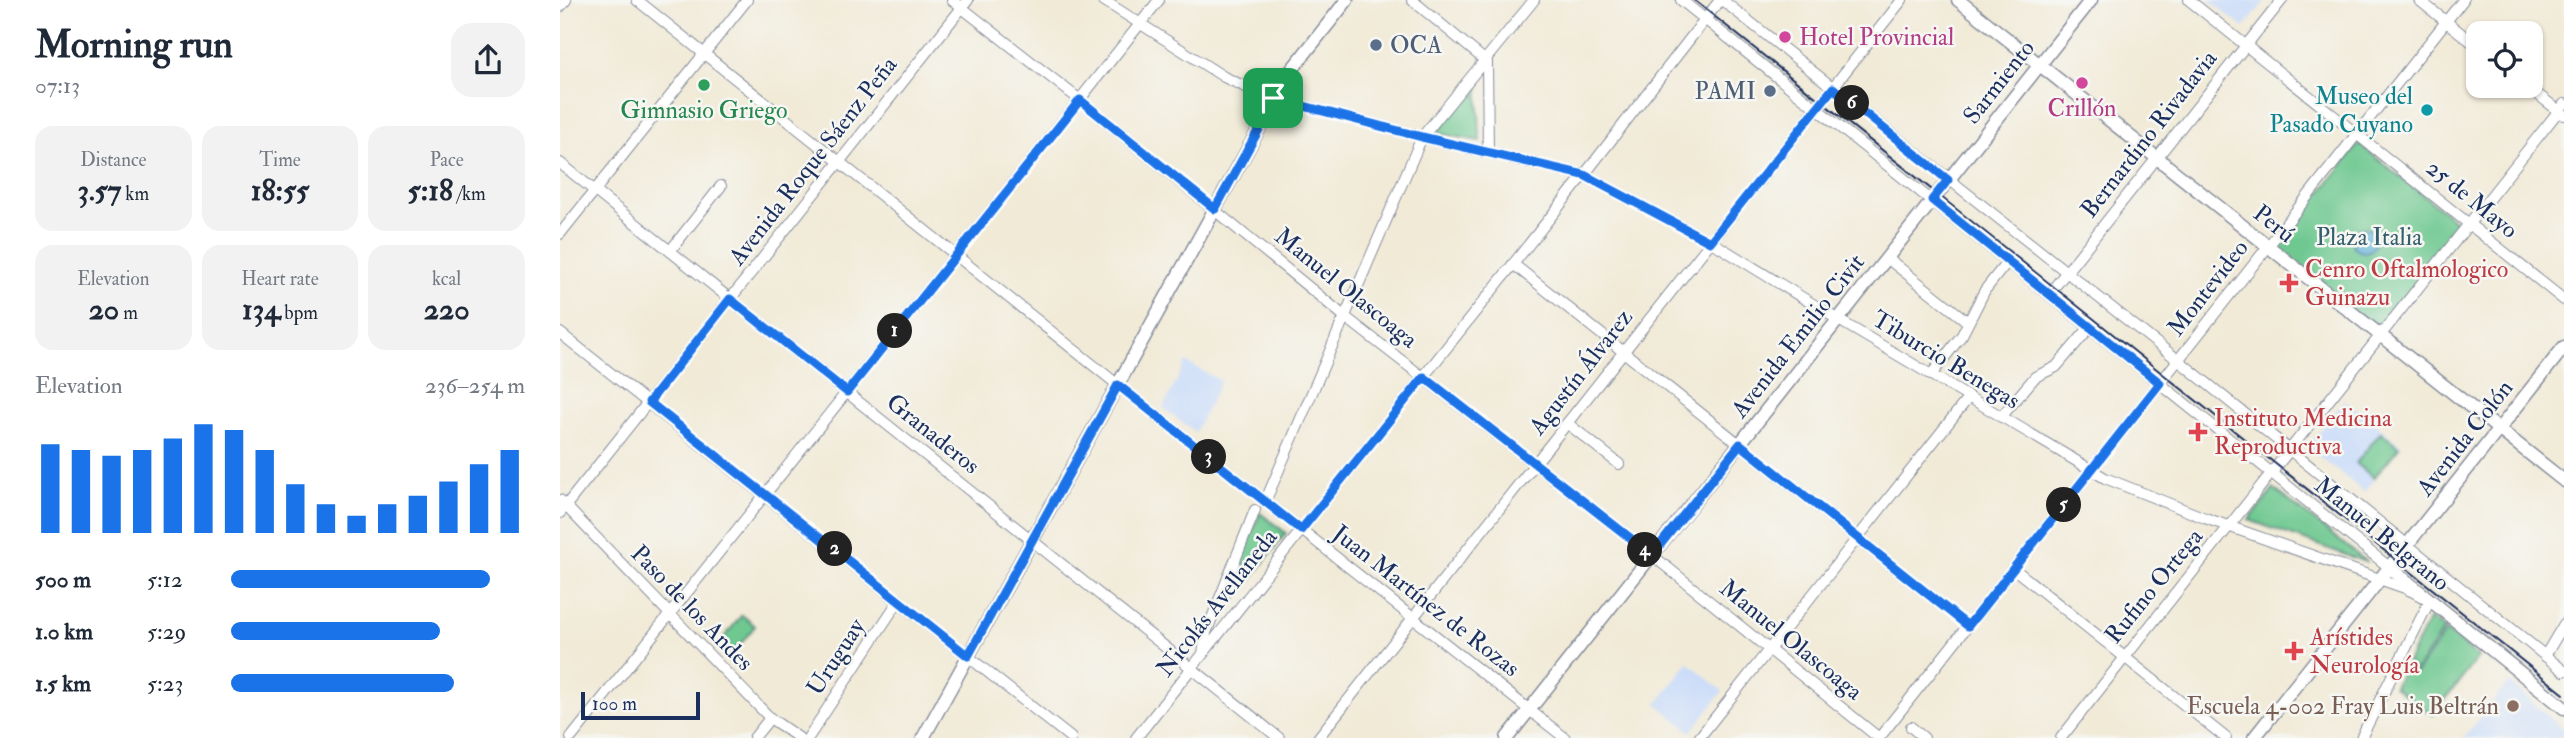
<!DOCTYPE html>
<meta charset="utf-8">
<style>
body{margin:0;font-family:"IM FELL Double Pica",serif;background:#f2f2f3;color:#1f2937;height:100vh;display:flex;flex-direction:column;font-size:26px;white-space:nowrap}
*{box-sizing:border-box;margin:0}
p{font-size:23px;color:#747a83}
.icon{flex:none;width:38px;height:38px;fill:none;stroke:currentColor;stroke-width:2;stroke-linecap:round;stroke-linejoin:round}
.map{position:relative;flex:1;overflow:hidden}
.details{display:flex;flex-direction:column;background:#fff;width:560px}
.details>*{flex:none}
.buttons{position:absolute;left:1906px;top:21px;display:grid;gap:14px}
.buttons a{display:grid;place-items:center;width:77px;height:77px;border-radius:14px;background:#fff;box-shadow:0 2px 5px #0004;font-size:35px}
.scale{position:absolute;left:21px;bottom:18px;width:119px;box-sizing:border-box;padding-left:7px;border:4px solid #1b2f5e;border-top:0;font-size:19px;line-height:24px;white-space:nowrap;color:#1b2f5e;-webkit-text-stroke:5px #f6f6f2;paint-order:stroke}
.pin{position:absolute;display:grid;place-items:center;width:60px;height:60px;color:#fff;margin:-30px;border-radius:14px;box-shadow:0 4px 10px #0006}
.km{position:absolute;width:35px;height:35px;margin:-18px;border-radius:50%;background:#222;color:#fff;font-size:19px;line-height:35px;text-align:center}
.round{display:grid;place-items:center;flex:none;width:74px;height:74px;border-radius:21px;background:#f2f2f3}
.summary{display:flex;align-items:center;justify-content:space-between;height:119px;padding:0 35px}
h1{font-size:38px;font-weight:700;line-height:52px}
.metrics{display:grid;grid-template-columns:repeat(3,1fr);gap:10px;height:119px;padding:7px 35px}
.metrics div{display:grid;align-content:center;border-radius:18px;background:#f2f2f3;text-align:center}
.metrics b{font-size:30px;font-weight:700}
.metrics small{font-size:19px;font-weight:400}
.metrics p{font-size:19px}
.chart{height:196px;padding:14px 35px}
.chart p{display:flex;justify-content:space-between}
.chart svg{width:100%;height:126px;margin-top:7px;stroke:#1a73e8;stroke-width:6}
ul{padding:0 35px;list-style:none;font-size:23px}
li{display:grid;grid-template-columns:112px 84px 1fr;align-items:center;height:52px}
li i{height:18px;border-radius:9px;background:#1a73e8}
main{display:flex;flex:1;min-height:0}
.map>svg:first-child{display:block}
.built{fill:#cadcf9}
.green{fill:#6ec890;stroke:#447c77;stroke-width:2}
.water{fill:#5bb1d8;stroke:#3b709b;stroke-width:2}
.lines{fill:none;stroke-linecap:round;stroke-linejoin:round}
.minor-casing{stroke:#868c9a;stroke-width:12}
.major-casing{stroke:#868c9a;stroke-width:15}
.minor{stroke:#fff;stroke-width:10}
.major{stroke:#fff;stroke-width:12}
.tram{stroke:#1b2f5e;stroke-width:2}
.route-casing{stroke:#fff;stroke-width:14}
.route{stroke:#1a73e8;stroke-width:9}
.hotel-dot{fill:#d1479c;stroke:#f6f6f2;stroke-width:2.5}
.service-dot{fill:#5c6f8a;stroke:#f6f6f2;stroke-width:2.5}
.leisure-dot{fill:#2e9e5b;stroke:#f6f6f2;stroke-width:2.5}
.culture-dot{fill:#0f9aa8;stroke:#f6f6f2;stroke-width:2.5}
.health-dot{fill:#e0444e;stroke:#f6f6f2;stroke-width:2.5}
.education-dot{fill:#8d6e63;stroke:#f6f6f2;stroke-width:2.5}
.labels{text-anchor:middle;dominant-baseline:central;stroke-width:5;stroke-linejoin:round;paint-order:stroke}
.hotel-label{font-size:24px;fill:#b23c85;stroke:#f6f6f2;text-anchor:start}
.service-label{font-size:24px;fill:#4e5e75;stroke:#f6f6f2;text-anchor:start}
.street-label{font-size:24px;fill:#1b2f5e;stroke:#f6f6f2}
.culture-label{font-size:24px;fill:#0d838f;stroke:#f6f6f2;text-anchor:end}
.leisure-label{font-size:24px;fill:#27864d;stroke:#f6f6f2}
.park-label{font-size:24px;fill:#345d6d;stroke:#f6f6f2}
.health-label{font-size:24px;fill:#be3a42;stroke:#f6f6f2;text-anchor:start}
.education-label{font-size:24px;fill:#785e54;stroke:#f6f6f2;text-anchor:end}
</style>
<main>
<section class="details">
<div class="summary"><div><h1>Morning run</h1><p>07:13</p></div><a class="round"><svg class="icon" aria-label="share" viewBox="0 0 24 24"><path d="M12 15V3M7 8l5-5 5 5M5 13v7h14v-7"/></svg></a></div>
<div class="metrics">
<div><p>Distance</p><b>3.57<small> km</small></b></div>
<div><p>Time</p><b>18:55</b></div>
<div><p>Pace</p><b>5:18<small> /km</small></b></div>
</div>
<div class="metrics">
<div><p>Elevation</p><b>20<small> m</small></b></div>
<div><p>Heart rate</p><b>134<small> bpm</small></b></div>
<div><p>kcal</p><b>220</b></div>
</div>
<div class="chart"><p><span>Elevation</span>236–254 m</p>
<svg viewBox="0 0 160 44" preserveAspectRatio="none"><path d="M5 44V13M15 44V15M25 44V17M35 44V15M45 44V11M55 44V6M65 44V8M75 44V15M85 44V27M95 44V34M105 44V38M115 44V34M125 44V31M135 44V26M145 44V20M155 44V15"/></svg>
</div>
<ul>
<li><b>500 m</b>5:12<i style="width:88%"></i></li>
<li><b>1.0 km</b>5:29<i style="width:71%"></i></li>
<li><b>1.5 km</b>5:23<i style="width:76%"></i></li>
</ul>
</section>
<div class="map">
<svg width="2004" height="738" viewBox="0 0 2004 738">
<rect width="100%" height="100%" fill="#f6f6f2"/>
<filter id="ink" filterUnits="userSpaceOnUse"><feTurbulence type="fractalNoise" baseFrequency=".0143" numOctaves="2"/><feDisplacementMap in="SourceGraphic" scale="14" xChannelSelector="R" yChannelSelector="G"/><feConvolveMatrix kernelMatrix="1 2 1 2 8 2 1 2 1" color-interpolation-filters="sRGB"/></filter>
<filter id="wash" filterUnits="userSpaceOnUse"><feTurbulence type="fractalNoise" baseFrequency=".00686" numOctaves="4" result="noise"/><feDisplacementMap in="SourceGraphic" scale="28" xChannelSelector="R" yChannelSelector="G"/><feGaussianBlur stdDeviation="1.57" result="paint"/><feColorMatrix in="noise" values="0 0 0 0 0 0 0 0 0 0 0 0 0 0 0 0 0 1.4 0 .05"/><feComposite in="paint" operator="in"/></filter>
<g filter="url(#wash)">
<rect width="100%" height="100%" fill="#f1ead7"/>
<g class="built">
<path d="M1649,0H1706L1684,28Z"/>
<path d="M626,362L661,381L635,432L603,408Z"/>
<path d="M1785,400L1841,445L1804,492L1747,447Z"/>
<path d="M1128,662L1163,691L1131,732L1097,704Z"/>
<path d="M1949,682L2004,730L2000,738H1903Z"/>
</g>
<g class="green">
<path d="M918,83L920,141L877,133Z"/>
<path d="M1799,144L1902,226L1819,331L1716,249Z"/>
<path d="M1821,432L1839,447L1814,478L1796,463Z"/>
<path d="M1714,489L1808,563L1689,520Z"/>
<path d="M700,513L726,533L652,631Z"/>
<path d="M182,615L195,626L171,656L158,645Z"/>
<path d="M1870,618L1884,629L1856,670L1847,662Z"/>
<path d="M1886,631L1918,657L1873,715L1834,687L1845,665L1856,673Z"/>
</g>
<circle class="water" cx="1804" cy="240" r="12"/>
</g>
<g filter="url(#ink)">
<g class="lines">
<g class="minor-casing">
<g id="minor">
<path d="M77,0L558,385L1005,738"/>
<path d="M392,0L520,100L784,316L1082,547L1319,738"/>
<path d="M543,0L664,77L703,95L862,137L1024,175L1160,247L1287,325L1545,478L1645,518L1845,588L1870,600L1801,738"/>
<path d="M852,0L927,62L928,152"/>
<path d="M1121,0L1829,567"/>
<path d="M1162,0L1618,360L2004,671"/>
<path d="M1629,0L2004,300"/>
<path d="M1859,0L1918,47"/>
<path d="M0,7L6,0"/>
<path d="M1967,86L2004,115"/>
<path d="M0,163L719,738"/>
<path d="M0,234L187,0"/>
<path d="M110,251L161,186"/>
<path d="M1327,258L1408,322"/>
<path d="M953,264L1408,626"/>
<path d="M1489,294L1722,0"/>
<path d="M0,333L511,738"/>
<path d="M1371,375L1402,335L1425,290L1448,261"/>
<path d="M1441,417L1475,377L1496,367L1530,327"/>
<path d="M1007,423L1059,464"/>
<path d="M0,500L210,718L239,738"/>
<path d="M705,502L862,137L974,0"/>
<path d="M0,513L408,0"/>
<path d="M1453,568L1666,738"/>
<path d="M643,654L646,633L695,510"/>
<path d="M1985,656L2004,624"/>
<path d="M1351,727L1364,738"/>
<path d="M11,738L599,0"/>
<path d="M194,738L210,718"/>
<path d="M248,738L339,600"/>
<path d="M576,738L1028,170L1160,0"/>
<path d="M758,738L1342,0"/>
<path d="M1139,738L1409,397"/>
<path d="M1319,738L1903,0"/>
<path d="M1501,738L2004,104"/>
</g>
</g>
<g class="major-casing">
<g id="major">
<path d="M1398,0L2004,481"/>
<path d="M1829,567L2004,708"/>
<path d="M363,738L709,111L719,86L787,0"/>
<path d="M947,738L1531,0"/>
<path d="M1694,738L2004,347"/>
</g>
</g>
<use href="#minor" class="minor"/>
<use href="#major" class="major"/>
<path class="tram" d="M1134,0L2004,694"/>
</g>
</g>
<g class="lines" filter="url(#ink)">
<g class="route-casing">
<path id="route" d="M1273,88L1388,180L1372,200L1600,383L1408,626L1180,444L1092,555L864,377L741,530L558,385L408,656L89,402L170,299L287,392L520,100L655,209L709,111L713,98L862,137L1024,175L1150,242Z"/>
</g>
<use href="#route" class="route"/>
</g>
<g class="hotel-dot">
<circle cx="1225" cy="37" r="7"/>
<circle cx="1522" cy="83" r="7"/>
</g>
<g class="service-dot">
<circle cx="816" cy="45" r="7"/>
<circle cx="1210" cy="91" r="7"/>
</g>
<circle class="leisure-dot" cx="144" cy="85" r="7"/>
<circle class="culture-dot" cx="1867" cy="110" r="7"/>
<g class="health-dot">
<path d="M1725.5 272.5h7v7h7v7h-7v7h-7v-7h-7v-7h7z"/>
<path d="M1634.5 421.5h7v7h7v7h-7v7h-7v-7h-7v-7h7z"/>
<path d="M1730.5 640.5h7v7h7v7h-7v7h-7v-7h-7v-7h7z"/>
</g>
<circle class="education-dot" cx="1953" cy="706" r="7"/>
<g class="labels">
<g class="hotel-label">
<text x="1239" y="37">Hotel Provincial</text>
<text x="1522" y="108" text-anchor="middle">Crillón</text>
</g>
<g class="service-label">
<text x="830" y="45">OCA</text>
<text x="1196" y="91" text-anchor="end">PAMI</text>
</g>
<g class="street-label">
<text transform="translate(1439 82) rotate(-52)">Sarmiento</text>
<text transform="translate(1589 134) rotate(-52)">Bernardino Rivadavia</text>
<text transform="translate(253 161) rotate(-52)">Avenida Roque Sáenz Peña</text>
<text transform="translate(1912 199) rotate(39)">25 de Mayo</text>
<text transform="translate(1714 224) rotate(38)">Perú</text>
<text transform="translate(786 288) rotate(39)">Manuel Olascoaga</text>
<text transform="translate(1648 288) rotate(-52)">Montevideo</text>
<text transform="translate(1238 336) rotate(-52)">Avenida Emilio Civit</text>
<text transform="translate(1386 360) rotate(31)">Tiburcio Benegas</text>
<text transform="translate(1021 372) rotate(-52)">Agustín Álvarez</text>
<text transform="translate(373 434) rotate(39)">Granaderos</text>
<text transform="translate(1905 438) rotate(-52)">Avenida Colón</text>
<text transform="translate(1822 534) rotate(39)">Manuel Belgrano</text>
<text transform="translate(1594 586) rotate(-51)">Rufino Ortega</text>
<text transform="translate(866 601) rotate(38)">Juan Martínez de Rozas</text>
<text transform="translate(657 603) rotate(-52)">Nicolás Avellaneda</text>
<text transform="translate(132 608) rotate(46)">Paso de los Andes</text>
<text transform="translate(1231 640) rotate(39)">Manuel Olascoaga</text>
<text transform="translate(276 657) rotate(-57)">Uruguay</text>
</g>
<g class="culture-label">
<text x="1853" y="96">Museo del<tspan x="1853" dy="28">Pasado Cuyano</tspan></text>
</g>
<g class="leisure-label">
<text x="144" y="110">Gimnasio Griego</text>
</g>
<g class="park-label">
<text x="1809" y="237">Plaza Italia</text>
</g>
<g class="health-label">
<text x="1745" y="269">Cenro Oftalmologico<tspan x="1745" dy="28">Guinazu</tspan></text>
<text x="1654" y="418">Instituto Medicina<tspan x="1654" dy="28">Reproductiva</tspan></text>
<text x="1750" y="637">Arístides<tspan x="1750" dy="28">Neurología</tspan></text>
</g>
<g class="education-label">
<text x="1939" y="706">Escuela 4-002 Fray Luis Beltrán</text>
</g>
</g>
</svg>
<div class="buttons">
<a><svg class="icon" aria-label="locate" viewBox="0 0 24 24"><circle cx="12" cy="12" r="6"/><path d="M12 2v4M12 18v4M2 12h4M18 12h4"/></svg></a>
</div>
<div class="scale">100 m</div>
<div class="pin" style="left:713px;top:98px;background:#1e9e55"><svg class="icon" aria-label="arrive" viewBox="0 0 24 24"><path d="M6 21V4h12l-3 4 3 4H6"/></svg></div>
<b class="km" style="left:335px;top:331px">1</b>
<b class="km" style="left:275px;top:549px">2</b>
<b class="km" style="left:649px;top:457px">3</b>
<b class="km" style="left:1085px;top:550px">4</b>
<b class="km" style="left:1504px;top:505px">5</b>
<b class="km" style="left:1292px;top:103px">6</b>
</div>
</main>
